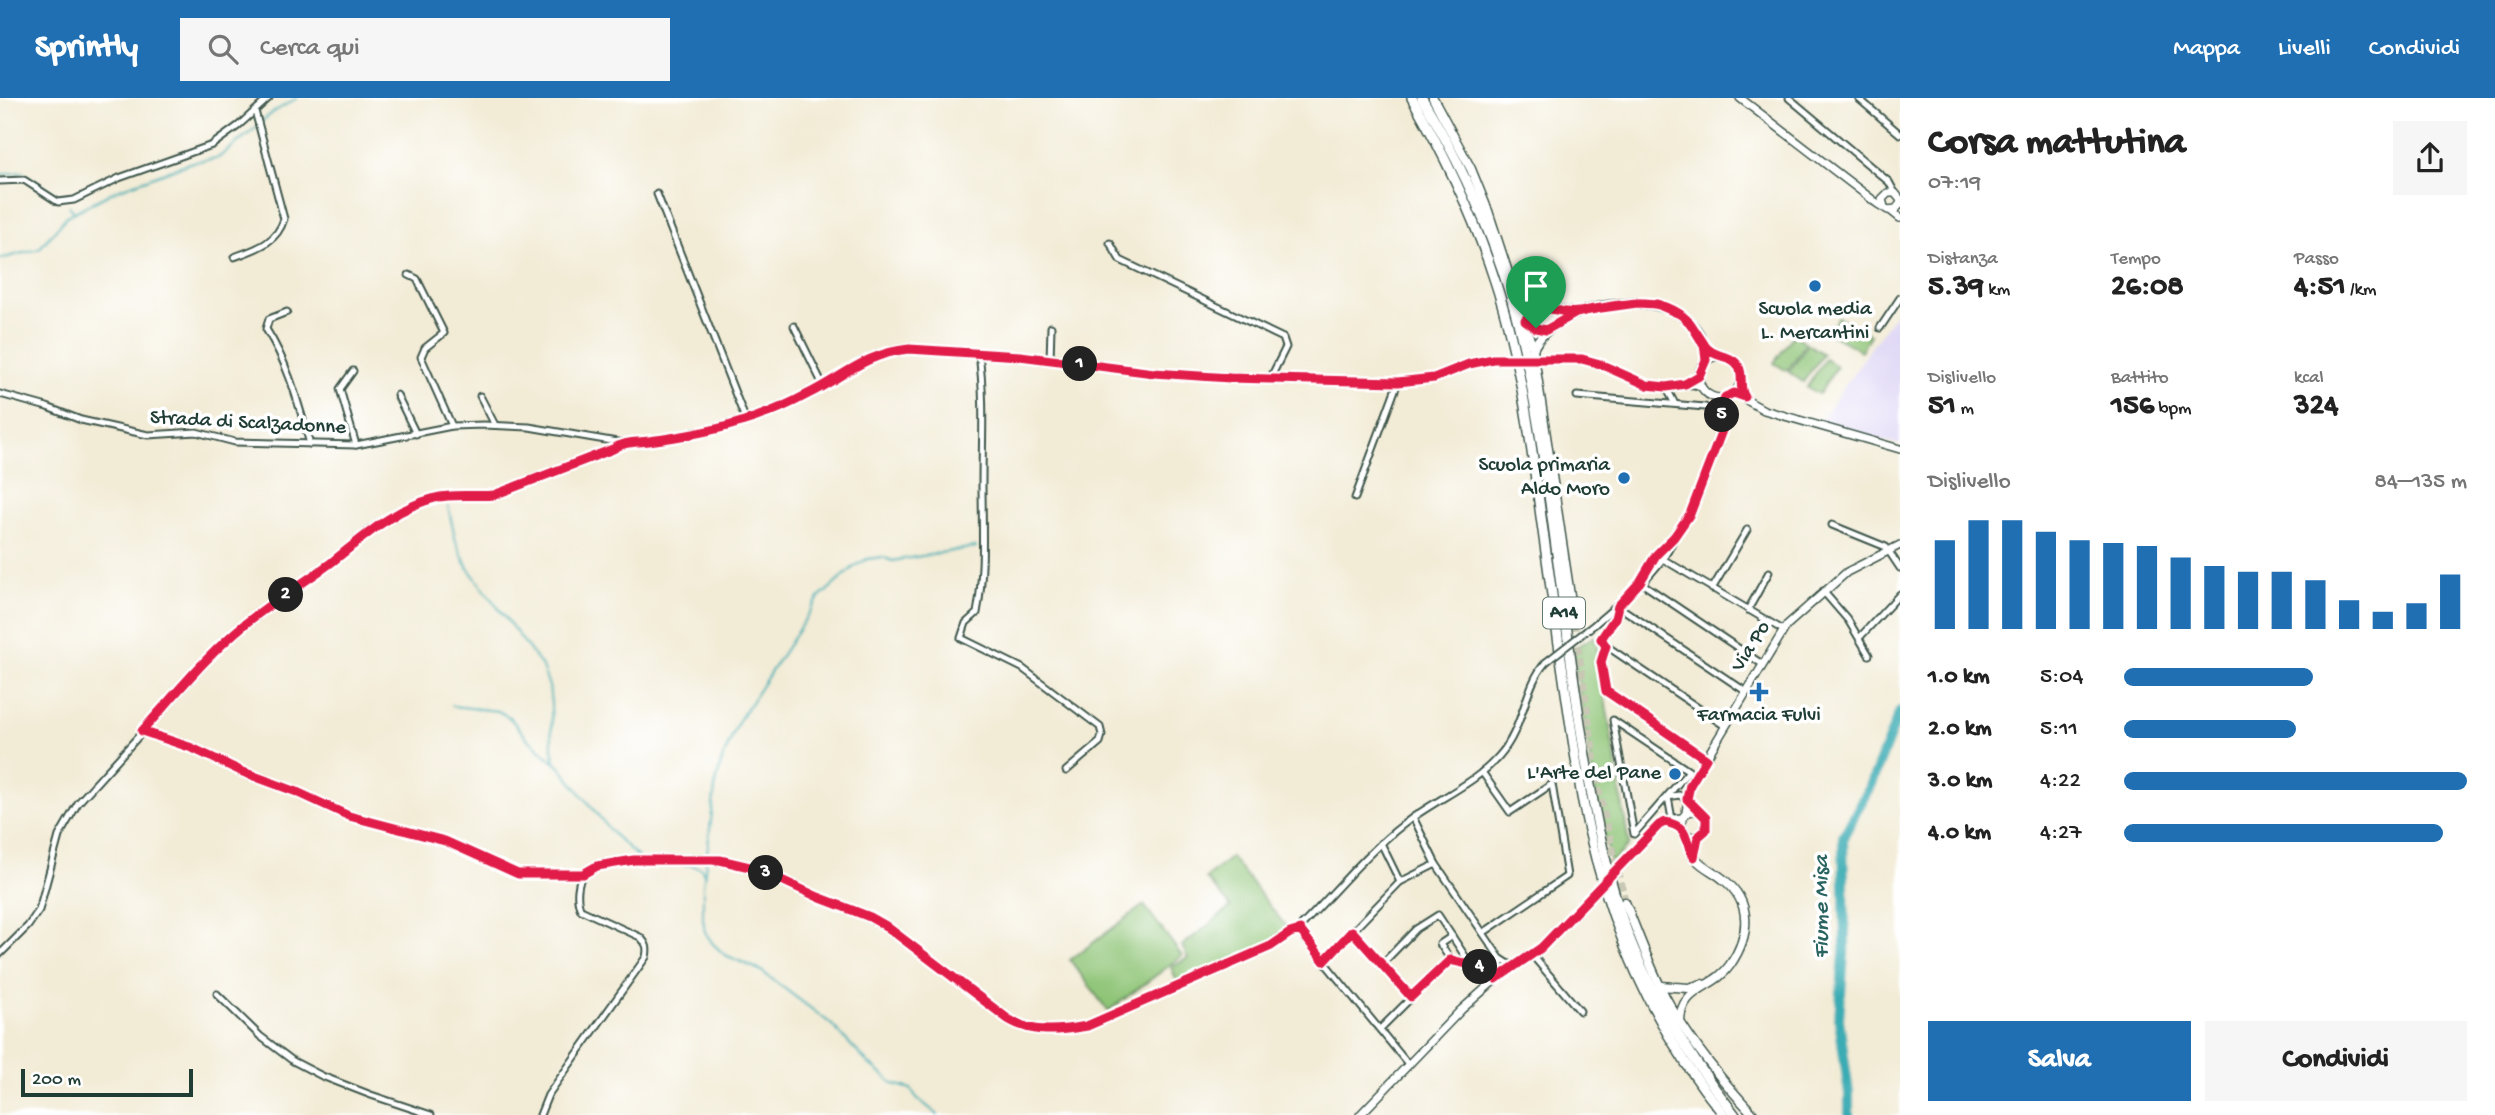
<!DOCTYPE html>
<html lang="it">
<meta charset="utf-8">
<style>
body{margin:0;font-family:"Gochi Hand",sans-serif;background:#f6f6f6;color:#222;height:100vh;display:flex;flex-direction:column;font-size:26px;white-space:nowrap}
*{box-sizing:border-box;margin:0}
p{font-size:23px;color:#767676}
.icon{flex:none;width:38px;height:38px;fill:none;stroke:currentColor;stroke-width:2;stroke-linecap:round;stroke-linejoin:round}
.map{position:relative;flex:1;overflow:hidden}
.details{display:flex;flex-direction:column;background:#fff;width:595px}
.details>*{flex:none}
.scale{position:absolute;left:21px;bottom:18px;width:172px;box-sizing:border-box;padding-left:7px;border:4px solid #1f3d34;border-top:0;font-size:19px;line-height:24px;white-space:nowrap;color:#1f3d34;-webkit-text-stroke:5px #fff;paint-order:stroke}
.pin{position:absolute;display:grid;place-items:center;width:60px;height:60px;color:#fff;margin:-72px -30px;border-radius:50% 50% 50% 0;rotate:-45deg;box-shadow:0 0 7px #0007}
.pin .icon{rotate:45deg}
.km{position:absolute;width:35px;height:35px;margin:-18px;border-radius:50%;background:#222;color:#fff;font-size:19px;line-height:35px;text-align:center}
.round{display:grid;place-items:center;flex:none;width:74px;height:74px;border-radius:0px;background:#f6f6f6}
.summary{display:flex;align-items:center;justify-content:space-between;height:119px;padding:0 28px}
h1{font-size:38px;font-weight:700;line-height:52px}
.metrics{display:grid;grid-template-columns:repeat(3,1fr);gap:10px;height:119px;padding:7px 28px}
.metrics div{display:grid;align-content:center}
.metrics b{font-size:30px;font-weight:700}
.metrics small{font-size:19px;font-weight:400}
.metrics p{font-size:19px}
.chart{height:196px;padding:14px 28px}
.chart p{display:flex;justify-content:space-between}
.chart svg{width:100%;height:126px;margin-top:7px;stroke:#1f6fb2;stroke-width:6}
.primary-button{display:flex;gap:14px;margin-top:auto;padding:14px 28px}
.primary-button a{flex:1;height:80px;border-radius:0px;background:#1f6fb2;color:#fff;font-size:28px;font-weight:700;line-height:80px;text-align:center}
.primary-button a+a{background:#f6f6f6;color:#222}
ul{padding:0 28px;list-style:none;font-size:23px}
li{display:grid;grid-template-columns:112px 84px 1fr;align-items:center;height:52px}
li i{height:18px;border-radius:9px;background:#1f6fb2}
header{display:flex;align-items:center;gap:42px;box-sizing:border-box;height:98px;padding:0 35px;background:#1f6fb2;color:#fff}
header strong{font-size:33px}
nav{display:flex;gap:38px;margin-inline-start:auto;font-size:24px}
.search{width:490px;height:63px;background:#f6f6f6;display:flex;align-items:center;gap:18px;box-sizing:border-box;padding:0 24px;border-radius:0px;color:#767676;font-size:26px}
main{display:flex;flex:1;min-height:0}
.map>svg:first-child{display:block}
.built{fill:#ded5f5}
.green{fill:#8ec476;stroke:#568055;stroke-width:2}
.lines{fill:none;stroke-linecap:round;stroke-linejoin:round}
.stream{stroke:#3bacb4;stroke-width:2}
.river{stroke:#3bacb4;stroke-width:10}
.primary-tunnel{stroke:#c8c8b5;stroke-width:8;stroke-dasharray:8 4;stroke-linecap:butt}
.street-casing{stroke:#3f574c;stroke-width:9}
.secondary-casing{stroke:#3f574c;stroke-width:10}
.primary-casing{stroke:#3f574c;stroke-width:11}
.highway-casing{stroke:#3f574c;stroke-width:12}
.street{stroke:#fff;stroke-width:5}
.secondary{stroke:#fff;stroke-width:7}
.primary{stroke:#fff;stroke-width:8}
.highway{stroke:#fff;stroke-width:9}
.street-bridge-casing{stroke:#3f574c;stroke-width:9;stroke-linecap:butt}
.secondary-bridge-casing{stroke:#3f574c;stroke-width:10;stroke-linecap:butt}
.street-bridge{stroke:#fff;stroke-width:5}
.secondary-bridge{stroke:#fff;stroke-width:7}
.route-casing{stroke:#fff;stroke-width:14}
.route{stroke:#e11d48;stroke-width:9}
.poi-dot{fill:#1f6fb2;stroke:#fff;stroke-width:2.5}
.labels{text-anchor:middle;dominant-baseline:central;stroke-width:7;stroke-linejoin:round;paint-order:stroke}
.shield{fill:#fff;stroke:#627771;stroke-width:2}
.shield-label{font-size:19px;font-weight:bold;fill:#1f3d34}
.poi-label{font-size:21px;fill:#1f3d34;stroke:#fff}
.street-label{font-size:21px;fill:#1f3d34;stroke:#fff}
.water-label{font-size:23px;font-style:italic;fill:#296461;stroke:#fff}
</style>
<header>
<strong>Sprintly</strong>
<div class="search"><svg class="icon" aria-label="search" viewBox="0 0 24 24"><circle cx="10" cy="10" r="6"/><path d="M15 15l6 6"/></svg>Cerca qui</div>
<nav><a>Mappa</a><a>Livelli</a><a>Condividi</a></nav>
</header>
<main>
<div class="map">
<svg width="1900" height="1017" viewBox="0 0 1900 1017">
<rect width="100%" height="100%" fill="#fff"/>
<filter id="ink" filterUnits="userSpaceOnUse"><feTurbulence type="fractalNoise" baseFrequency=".0143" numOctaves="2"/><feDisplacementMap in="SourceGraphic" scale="14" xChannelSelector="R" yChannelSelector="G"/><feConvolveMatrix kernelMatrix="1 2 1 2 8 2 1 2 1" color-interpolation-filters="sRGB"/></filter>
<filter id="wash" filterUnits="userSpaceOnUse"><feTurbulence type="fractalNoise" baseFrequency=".00686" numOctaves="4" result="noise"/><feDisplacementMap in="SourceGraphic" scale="28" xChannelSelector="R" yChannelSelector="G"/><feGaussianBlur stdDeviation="1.57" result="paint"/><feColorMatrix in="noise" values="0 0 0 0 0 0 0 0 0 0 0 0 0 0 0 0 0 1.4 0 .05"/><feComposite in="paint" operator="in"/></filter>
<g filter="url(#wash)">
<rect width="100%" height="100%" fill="#f2ebd5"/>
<path class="built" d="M1900,208V347L1819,325Z"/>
<g class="green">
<path d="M1838,219L1870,237L1861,253L1829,235Z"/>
<path d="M1794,236L1806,245L1787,273L1774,265Z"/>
<path d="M1808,246L1823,256L1803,284L1789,274Z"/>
<path d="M1825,261L1837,268L1819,296L1807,289Z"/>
<path d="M1595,538L1629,747L1611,765L1598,713L1573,551Z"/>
<path d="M1231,759L1288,831L1264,848L1178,886L1171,869L1188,860L1182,848L1231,809L1206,780Z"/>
<path d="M1144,807L1182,858L1108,913L1070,862Z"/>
</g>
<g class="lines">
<g class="stream">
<path d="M261,24L272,15L297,0"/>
<path d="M0,77L22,74L62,100"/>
<path d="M69,108L74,114"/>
<path d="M0,161L39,151L67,118L117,92L192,64L218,60L257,29"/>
<path d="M448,408L456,444L468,470L541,567L549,588L551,606L552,650L555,664"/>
<path d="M452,608L498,613L509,619L528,641L560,669L613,736L638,759"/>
<path d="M648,764L691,767L701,770L704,776"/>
<path d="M938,1017L917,1000L911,991L894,986L868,965L830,925L760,872L725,857L713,846L705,834L703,821V788L715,690L721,665L738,624L819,500L855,468L867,461L883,459L892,463L976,449"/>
</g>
<path class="river" d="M1849,1017V996L1839,921L1845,843L1843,739L1871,686L1900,613"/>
</g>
</g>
<g filter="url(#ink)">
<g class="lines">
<path class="primary-tunnel" d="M1574,524L1599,696L1625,804"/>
<g class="street-casing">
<g id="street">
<path d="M1789,0L1889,84L1895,95"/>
<path d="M1858,0L1900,36"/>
<path d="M0,83L24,82L58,104L74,102L119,80L212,47L238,28L269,0"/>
<path d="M657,96L746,323"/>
<path d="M1110,145L1120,162L1283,240L1286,249L1270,281"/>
<path d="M234,159C256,151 277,145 284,121L255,13"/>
<path d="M409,177L417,181L444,235L425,250L421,259L452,328"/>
<path d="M287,214L269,221L266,231C289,267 298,305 310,346"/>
<path d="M794,228L823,287"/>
<path d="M1880,230L1900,200"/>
<path d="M979,256C985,302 982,340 982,386C982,429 985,472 977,515L966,525L961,540L1022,570L1100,629L1102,637L1100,644L1066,673"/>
<path d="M1582,261C1609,266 1630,286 1657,289C1672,290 1687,283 1701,289"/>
<path d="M1050,262L1051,229"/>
<path d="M353,273L340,291L356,347"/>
<path d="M1686,285L1699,278"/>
<path d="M1666,289L1675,306"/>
<path d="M0,296L47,309L81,322L148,337L196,334L235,344L356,347L452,328L484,327L529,329L623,345L646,344L705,333L760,318L809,296L861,264L878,257L909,251L1020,258L1154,275L1229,280L1398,284L1434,280L1469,266L1493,261"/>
<path d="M397,297L416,336"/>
<path d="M480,298L495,327"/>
<path d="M1577,298L1705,309"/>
<path d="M1722,310L1725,299"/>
<path d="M1355,400L1398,284"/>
<path d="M1832,427L1886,449L1900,470"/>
<path d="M1656,457L1783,532"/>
<path d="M1640,484L1656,457L1684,426L1698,399L1723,330L1722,310L1716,300"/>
<path d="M1640,484L1762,566"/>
<path d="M1712,491L1747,432"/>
<path d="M1823,493L1848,522L1869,557"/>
<path d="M1618,508L1615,520L1601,541L1602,545L1725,628"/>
<path d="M1618,508L1745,593"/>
<path d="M1748,512L1769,474"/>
<path d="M1595,526C1618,506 1666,469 1674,439"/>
<path d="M1860,539L1900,496"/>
<path d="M1607,548L1601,563L1606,593L1706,661"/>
<path d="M1613,622L1689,673L1634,736Z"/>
<path d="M142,633L192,650L243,675L297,694L349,718L444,743L518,776H583"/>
<path d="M1482,674L1510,714L1552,686L1567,778L1483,835"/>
<path d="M1413,719L1436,766L1500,860"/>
<path d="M1672,721L1668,699L1679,697L1687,701"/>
<path d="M1381,745L1400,784"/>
<path d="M1300,832L1302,827C1336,793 1366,755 1404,726C1434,702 1474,687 1499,658C1525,629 1523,590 1546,564"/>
<path d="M1300,832L1302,837L1408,966"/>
<path d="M1352,833L1411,899"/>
<path d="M0,856L28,828L39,812L59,738L78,705L224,544C256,516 293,493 327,467C339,459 348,449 360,440C380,423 409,407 435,400C454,395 474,399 494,397L613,351L623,345"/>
<path d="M1532,857L1580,913"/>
<path d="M1450,861L1486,870L1496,881"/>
<path d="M1450,861L1440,846L1452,838"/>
<path d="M1324,863L1400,784L1436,766"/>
<path d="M1382,866L1416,831L1438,817L1471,867"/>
<path d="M1502,877L1500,860L1514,869"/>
<path d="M217,896L260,938L293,963L322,978L371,997L431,1017"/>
<path d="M1380,931L1450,861"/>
<path d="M540,1017L548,997L646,859C648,850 647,846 640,839L581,812C576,802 576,780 587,773C612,756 715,759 744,767C768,774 790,787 813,797C838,808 862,815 886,828L1008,921C1033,936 1060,933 1087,928L1271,848L1290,835L1300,832"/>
</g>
</g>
<g class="secondary-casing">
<g id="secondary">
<path d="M1740,0L1878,106L1888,112L1896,111L1900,106"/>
<path d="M1884,109L1882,101L1888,95H1895L1900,101"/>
<path d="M1890,112L1900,120"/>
<circle cx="1720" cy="279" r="21"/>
<path d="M1739,288L1748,303L1764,312L1900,351"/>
<circle cx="1694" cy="726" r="13"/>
<path d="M1686,715L1690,687L1787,527L1847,474L1900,447"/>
<path d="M1635,752C1649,738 1660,721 1682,720"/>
<path d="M1360,1017L1461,912L1496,881L1541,850L1586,804"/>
</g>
</g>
<g class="primary-casing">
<g id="primary">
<path d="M1433,0L1471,71L1488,113L1533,251L1574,524"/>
<path d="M1518,199L1542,209L1576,215"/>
<path d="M1533,251C1560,195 1704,181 1706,262"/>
<path d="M1694,759L1698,739"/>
<path d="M1625,804C1639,838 1651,873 1668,904C1691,945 1722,983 1754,1017"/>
<path d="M1660,888L1689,890L1702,886"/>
<path d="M1680,924C1680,889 1714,891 1730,867C1750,838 1753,804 1723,781C1715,774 1704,770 1697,762C1690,755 1689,747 1687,737"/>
</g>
</g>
<g class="highway-casing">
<g id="highway">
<path d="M1412,0C1446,59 1474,118 1495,183C1521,262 1531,344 1542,426C1555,517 1567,608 1582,699C1604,815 1649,925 1724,1017"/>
<path d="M1422,0C1468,77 1505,162 1524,250C1548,364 1559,482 1576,598C1586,668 1597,737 1617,805C1641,882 1685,954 1735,1017"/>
</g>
</g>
<use href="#street" class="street"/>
<use href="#secondary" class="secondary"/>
<use href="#primary" class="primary"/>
<use href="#highway" class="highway"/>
<g class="street-bridge-casing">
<g id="street-bridge">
<path d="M1493,261H1582"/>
<path d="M1546,564L1595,526"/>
</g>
</g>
<g class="secondary-bridge-casing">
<path id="secondary-bridge" d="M1586,804L1635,752"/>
</g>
<use href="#street-bridge" class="street-bridge"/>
<use href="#secondary-bridge" class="secondary-bridge"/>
</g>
</g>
<g class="lines" filter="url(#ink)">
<g class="route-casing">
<path id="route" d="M1536,230L1546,232L1576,215L1594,211L1637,205L1657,206L1680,216L1690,225L1704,246L1706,262L1699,278L1685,286L1666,289L1647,287L1600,266L1582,261H1493L1469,266L1434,280L1398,284L1230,280L1154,275L1020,258L909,251C867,255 844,278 808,296C786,308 762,318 738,325C709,334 679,339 649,343C635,345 625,343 613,351L494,397C475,399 454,395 435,400C393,411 365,438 332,464C304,485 273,503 245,526C207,557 175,597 142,633L192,650L243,674L297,694L349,718L445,743L518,776H583L597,768L634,762H720L758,771L818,799L870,819L886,828L1008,921C1032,936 1060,933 1087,928L1271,848L1290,835L1300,832L1324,863L1352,833L1411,899L1450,862L1486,870L1496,881L1541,850L1659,727L1665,724C1691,729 1683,742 1694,759L1698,739L1706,732V720L1687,701L1690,687L1706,661L1606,593L1601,564L1606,548L1601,541L1615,520L1618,508L1640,484L1656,457L1674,439L1690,416L1723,330L1722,310L1725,299L1734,295L1745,299C1738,289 1744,280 1739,269C1732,256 1718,261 1708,251C1699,243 1696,230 1686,221C1655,193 1614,209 1579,214C1555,218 1545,199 1525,222L1536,230"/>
</g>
<use href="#route" class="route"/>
</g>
<g class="poi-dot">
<circle cx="1815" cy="188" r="7"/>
<circle cx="1624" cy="380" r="7"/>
<path d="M1755.5 583.5h7v7h7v7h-7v7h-7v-7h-7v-7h7z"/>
<circle cx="1675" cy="676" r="7"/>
</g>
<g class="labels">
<rect class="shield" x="1543" y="499.5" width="42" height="31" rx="5"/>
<g class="shield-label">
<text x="1564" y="515">A14</text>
</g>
<g class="poi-label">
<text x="1815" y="212">Scuola media<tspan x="1815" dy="24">L. Mercantini</tspan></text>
<text x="1610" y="368" text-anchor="end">Scuola primaria<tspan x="1610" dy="24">Aldo Moro</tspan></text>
<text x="1759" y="618">Farmacia Fulvi</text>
<text x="1661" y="676" text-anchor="end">L'Arte del Pane</text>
</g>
<g class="street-label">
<text transform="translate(248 326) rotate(3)">Strada di Scalzadonne</text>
<text transform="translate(1752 549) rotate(-58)">Via Po</text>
</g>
<g class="water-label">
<text transform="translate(1822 809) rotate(-90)">Fiume Misa</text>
</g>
</g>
</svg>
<div class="scale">200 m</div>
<div class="pin" style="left:1536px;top:230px;background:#1e9e55"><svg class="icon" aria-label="arrive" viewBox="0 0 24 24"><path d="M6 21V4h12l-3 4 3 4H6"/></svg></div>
<b class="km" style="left:1080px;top:266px">1</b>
<b class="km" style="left:286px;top:497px">2</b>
<b class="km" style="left:766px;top:775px">3</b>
<b class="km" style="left:1480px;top:869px">4</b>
<b class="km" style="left:1722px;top:317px">5</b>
</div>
<section class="details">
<div class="summary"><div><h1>Corsa mattutina</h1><p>07:19</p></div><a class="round"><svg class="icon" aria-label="share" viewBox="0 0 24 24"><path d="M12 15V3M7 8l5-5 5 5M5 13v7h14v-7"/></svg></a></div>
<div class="metrics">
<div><p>Distanza</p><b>5.39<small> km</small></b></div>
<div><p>Tempo</p><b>26:08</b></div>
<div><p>Passo</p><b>4:51<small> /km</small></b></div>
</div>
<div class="metrics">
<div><p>Dislivello</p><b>51<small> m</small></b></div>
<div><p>Battito</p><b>156<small> bpm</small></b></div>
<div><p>kcal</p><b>324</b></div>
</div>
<div class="chart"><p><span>Dislivello</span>84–135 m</p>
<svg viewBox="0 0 160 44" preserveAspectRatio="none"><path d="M5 44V13M15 44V6M25 44V6M35 44V10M45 44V13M55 44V14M65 44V15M75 44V19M85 44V22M95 44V24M105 44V24M115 44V27M125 44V34M135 44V38M145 44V35M155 44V25"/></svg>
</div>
<ul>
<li><b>1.0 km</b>5:04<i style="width:55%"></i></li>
<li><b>2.0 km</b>5:11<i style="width:50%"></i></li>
<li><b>3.0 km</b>4:22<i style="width:100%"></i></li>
<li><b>4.0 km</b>4:27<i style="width:93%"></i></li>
</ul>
<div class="primary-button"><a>Salva</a><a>Condividi</a></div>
</section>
</main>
